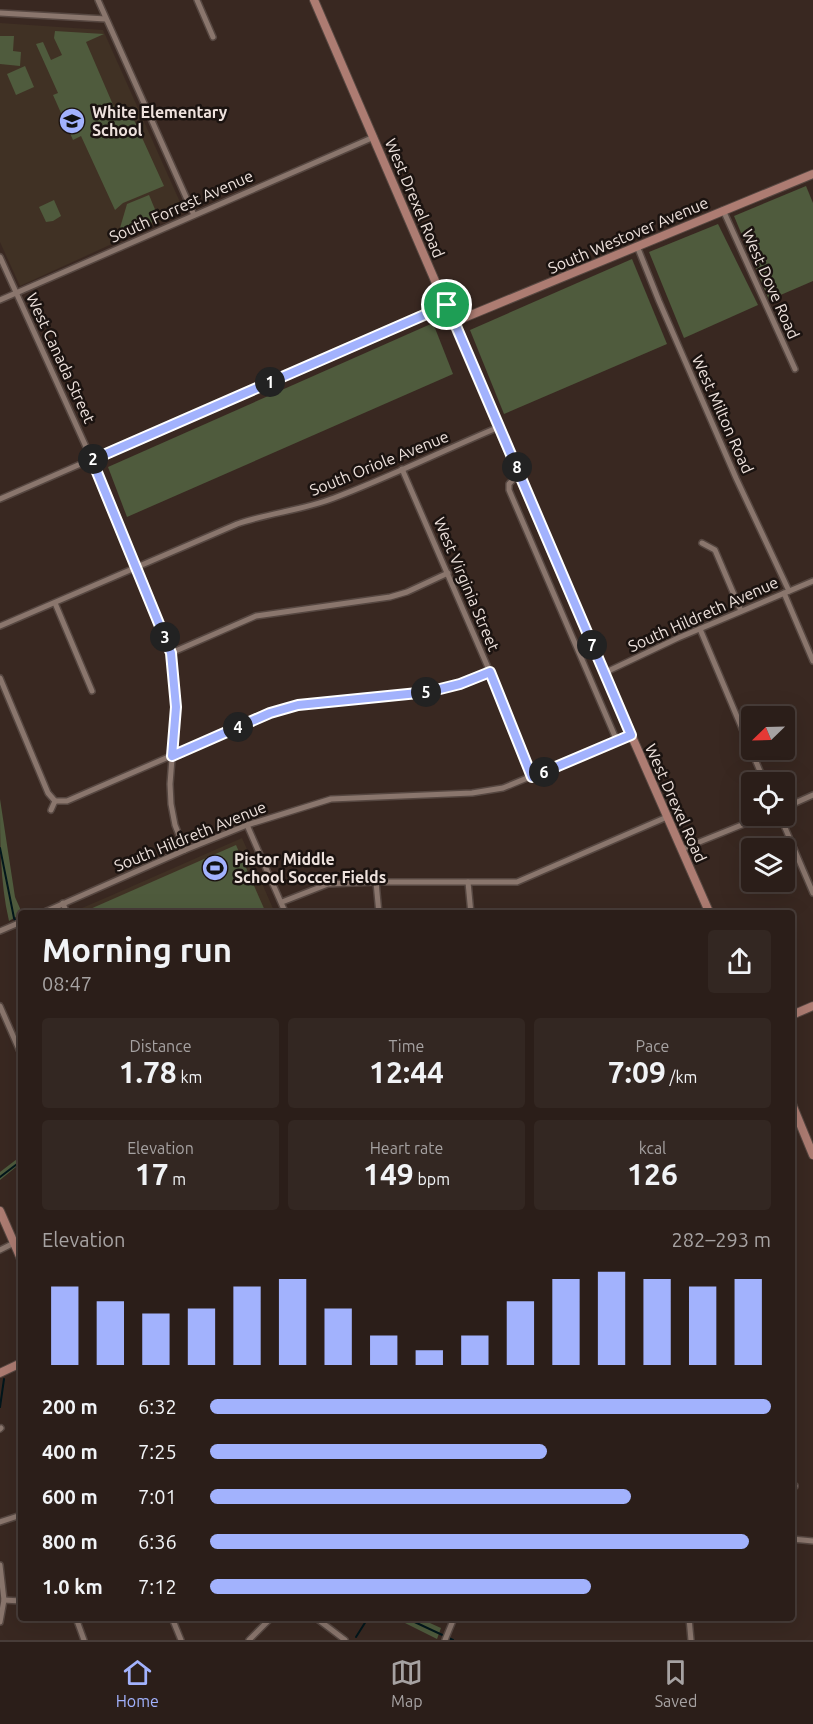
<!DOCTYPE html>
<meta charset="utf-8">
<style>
body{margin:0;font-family:Ubuntu,sans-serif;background:#332722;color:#f1f3f6;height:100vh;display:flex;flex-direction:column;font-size:22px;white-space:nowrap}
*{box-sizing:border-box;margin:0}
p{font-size:20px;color:#a6a2a2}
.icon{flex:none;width:33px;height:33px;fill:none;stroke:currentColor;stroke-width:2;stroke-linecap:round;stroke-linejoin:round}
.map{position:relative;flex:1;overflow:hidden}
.sheet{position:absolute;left:18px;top:910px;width:777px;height:711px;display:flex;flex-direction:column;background:#2b1e19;border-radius:6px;box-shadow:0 6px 24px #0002,0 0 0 2px #473c38}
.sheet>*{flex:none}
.needle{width:39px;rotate:247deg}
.buttons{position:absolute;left:741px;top:706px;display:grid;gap:12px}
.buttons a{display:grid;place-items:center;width:54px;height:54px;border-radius:6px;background:#2b1e19;box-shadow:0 6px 24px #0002,0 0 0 2px #473c38;font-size:30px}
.pin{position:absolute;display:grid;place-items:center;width:51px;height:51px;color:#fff;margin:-26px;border:3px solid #fff;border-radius:50%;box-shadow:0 2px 6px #0007}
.km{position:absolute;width:30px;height:30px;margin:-15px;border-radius:50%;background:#222;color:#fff;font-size:16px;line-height:30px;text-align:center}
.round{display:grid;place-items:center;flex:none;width:63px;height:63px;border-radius:6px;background:#332722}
.overview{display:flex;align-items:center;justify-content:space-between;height:102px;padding:0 24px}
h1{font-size:33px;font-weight:600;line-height:45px}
.metrics{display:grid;grid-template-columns:repeat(3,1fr);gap:9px;height:102px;padding:6px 24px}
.metrics div{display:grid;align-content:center;border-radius:6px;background:#332722;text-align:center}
.metrics b{font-size:30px;font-weight:600}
.metrics small{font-size:16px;font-weight:400}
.metrics p{font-size:16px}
.chart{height:168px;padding:12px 24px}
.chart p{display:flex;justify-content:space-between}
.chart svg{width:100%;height:108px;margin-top:6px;stroke:#a2b2fd;stroke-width:6}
ul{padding:0 24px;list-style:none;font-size:20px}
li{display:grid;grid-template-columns:96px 72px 1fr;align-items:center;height:45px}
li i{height:15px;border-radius:8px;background:#a2b2fd}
.menu{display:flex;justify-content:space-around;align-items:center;height:84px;border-top:2px solid #473c38;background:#2b1e19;font-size:16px;color:#a6a2a2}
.menu a{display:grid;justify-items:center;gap:3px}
.menu .current{color:#a2b2fd}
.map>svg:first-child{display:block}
.education{fill:#403124}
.green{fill:#4f5b3d}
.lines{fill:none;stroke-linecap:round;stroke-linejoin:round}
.stream{stroke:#02161b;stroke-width:2}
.street-casing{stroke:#564741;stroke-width:8}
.secondary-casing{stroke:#564741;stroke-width:10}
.street{stroke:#8a766d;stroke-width:5}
.secondary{stroke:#ad7c72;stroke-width:8}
.route-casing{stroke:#fff;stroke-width:12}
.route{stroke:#a2b2fd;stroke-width:8}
.labels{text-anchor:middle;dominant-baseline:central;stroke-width:5;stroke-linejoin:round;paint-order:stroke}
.poi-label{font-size:16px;font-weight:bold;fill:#eee2dd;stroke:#1b1310;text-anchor:start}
.street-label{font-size:16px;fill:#eee2dd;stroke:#1b1310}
</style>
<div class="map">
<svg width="813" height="1640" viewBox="0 0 813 1640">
<rect width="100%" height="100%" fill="#392821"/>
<g class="education">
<path d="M0,23L103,30L184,211L20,286L0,242Z"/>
<path d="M242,838L275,913L76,914L75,911L110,896Z"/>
</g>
<g class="green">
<path d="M55,31L104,34L86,42L117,114L129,109L164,186L123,203L115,210L81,136L73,140L53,95L58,93L36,44L43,42L51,60L62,55L54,38Z"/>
<path d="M0,36H14L13,51L21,52L20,66L0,64Z"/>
<path d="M25,66L34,87L16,95L7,74Z"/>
<path d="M806,186L813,203V281L769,300L734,216Z"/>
<path d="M149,195L159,219L123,236L120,228L127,204Z"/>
<path d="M54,200L61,216L53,221L46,222L39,207Z"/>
<path d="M718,224L758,305L684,338L649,252Z"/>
<path d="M632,259L667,344L504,414L470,330Z"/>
<path d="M433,323L453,374L127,517L108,467Z"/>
<path d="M0,799L15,897L22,913L9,921C0,882 0,840 0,799Z"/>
<path d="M236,845L266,913H81Z"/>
<path d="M21,1156V1163L0,1180V1172Z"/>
<path d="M397,1619H421L441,1628L437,1639Z"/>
</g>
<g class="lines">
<g class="stream">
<path d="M0,848L14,918L21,934"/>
<path d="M0,1177L21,1161"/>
<path d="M0,1407L4,1379"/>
<path d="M406,1618L453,1640"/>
<path d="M356,1637L368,1618"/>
</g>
<g class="street-casing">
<g id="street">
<path d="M98,0L194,215"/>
<path d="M197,0L213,37"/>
<path d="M0,13L106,19"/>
<path d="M723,210L795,369"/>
<path d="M637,246L659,301L736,478L789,591"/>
<path d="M0,257L92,460L171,653L176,707L170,784L171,804L175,825L185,850"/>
<path d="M0,300L374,137"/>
<path d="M402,469L490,672L533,777"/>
<path d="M519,473L509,484V490L617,741"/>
<path d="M0,499L447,305"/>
<path d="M702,543L715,550L741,611"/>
<path d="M784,593L813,661"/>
<path d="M55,603L92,691"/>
<path d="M0,626L237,524C269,513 303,510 334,498C390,477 444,450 499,427"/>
<path d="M700,629L765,783"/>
<path d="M171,653L256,616L390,597L407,592L448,573"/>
<path d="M604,673L678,638L813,581"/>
<path d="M0,678L48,793L55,801"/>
<path d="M55,801H67L270,713C322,698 376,701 429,692C451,688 470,680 490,672"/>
<path d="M784,808L813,795"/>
<path d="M51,810L55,801"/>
<path d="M780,816L813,893"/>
<path d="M247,825L286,914"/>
<path d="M682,849L764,816"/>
<path d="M376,882L379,914"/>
<path d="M468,882L471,914"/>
<path d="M282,902L328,884L376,882H517L667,817"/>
<path d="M63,903L67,914"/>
<path d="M40,914L185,850L247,825L331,799L472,793L503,788L631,735"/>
<path d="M0,931L21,922"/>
<path d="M0,1006L21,1054"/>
<path d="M0,1250L14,1243"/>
<path d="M0,1429L1,1428"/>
<path d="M792,1486H795"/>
<path d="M0,1522L21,1515"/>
<path d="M792,1539L813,1541"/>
<path d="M0,1565L4,1600L0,1622"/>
<path d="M4,1600L21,1601"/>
<path d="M76,1618L84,1640"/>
<path d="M172,1618L181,1640"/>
<path d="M316,1618L345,1640"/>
<path d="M689,1618L691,1640"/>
<path d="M249,1640L271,1618"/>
<path d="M445,1640L454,1618"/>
</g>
</g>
<g class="secondary-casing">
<g id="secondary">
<path d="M314,0L604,673L710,914"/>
<path d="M454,322L813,174"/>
<path d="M792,1015L813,1006"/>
<path d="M792,1104L813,1155"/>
<path d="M0,1211L21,1259"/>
<path d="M0,1373L21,1363"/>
</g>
</g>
<use href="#street" class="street"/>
<use href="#secondary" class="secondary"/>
</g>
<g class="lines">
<g class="route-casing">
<path id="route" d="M447,305L631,735L532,777L490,672L460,684L428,692L298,705L270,713L172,756L176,707L171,653L92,460Z"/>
</g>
<use href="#route" class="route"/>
</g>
<defs>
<g id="school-disc" transform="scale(1.35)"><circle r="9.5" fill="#a2b2fd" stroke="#1b1310"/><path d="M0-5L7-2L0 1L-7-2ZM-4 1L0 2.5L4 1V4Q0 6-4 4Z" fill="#111"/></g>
<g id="stadium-disc" transform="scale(1.35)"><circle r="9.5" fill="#a2b2fd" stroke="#1b1310"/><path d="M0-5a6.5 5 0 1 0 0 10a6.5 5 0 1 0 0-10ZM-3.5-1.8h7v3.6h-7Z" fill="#111"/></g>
</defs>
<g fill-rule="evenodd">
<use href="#school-disc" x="72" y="121"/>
<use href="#stadium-disc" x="215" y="868"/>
</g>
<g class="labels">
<g class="poi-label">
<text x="92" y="112">White Elementary<tspan x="92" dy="18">School</tspan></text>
<text x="234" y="859">Pistor Middle<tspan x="234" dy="18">School Soccer Fields</tspan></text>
</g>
<g class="street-label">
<text transform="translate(415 198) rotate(67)">West Drexel Road</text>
<text transform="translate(181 206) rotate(-24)">South Forrest Avenue</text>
<text transform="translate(628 235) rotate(-23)">South Westover Avenue</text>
<text transform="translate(771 284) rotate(66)">West Dove Road</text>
<text transform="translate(61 358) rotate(65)">West Canada Street</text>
<text transform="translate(723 414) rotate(66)">West Milton Road</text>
<text transform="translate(379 463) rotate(-22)">South Oriole Avenue</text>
<text transform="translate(467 584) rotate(67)">West Virginia Street</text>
<text transform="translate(703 614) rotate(-24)">South Hildreth Avenue</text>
<text transform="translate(676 803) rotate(66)">West Drexel Road</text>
<text transform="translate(190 836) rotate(-22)">South Hildreth Avenue</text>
</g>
</g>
</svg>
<div class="buttons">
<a><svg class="needle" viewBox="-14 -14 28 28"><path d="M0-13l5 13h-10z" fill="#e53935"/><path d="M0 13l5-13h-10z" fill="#a6a2a2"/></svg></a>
<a><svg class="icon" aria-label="locate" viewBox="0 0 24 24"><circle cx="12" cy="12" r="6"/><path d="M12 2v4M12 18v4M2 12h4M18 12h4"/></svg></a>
<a><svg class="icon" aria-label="layers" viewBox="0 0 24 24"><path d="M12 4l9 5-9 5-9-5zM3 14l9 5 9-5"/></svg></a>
</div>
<div class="pin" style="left:447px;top:305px;background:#1e9e55"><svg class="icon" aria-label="arrive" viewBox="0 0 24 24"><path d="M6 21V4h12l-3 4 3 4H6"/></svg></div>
<b class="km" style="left:270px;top:382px">1</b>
<b class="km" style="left:93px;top:459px">2</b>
<b class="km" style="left:165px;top:637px">3</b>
<b class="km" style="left:238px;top:727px">4</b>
<b class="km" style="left:426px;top:692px">5</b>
<b class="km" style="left:544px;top:772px">6</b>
<b class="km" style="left:592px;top:645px">7</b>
<b class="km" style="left:517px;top:467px">8</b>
<section class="sheet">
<div class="overview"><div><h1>Morning run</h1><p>08:47</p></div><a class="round"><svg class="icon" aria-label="share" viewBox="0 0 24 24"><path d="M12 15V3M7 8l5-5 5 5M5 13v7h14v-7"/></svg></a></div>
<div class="metrics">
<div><p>Distance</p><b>1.78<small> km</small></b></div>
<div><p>Time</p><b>12:44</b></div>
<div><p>Pace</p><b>7:09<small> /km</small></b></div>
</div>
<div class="metrics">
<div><p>Elevation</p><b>17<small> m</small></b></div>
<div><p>Heart rate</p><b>149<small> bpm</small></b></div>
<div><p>kcal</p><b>126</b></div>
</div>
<div class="chart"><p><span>Elevation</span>282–293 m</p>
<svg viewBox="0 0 160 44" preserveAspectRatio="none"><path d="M5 44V12M15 44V18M25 44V23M35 44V21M45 44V12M55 44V9M65 44V21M75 44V32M85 44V38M95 44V32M105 44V18M115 44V9M125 44V6M135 44V9M145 44V12M155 44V9"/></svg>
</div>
<ul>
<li><b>200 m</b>6:32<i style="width:100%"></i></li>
<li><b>400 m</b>7:25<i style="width:60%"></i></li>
<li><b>600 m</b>7:01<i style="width:75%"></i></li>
<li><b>800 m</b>6:36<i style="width:96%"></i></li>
<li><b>1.0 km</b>7:12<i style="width:68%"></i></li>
</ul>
</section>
</div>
<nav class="menu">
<a class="current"><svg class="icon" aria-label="home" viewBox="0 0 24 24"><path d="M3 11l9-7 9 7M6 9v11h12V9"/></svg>Home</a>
<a><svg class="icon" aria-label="map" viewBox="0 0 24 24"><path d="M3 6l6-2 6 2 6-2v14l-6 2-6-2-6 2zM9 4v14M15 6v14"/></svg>Map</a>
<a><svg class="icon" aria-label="saved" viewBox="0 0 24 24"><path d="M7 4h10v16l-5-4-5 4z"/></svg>Saved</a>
</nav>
